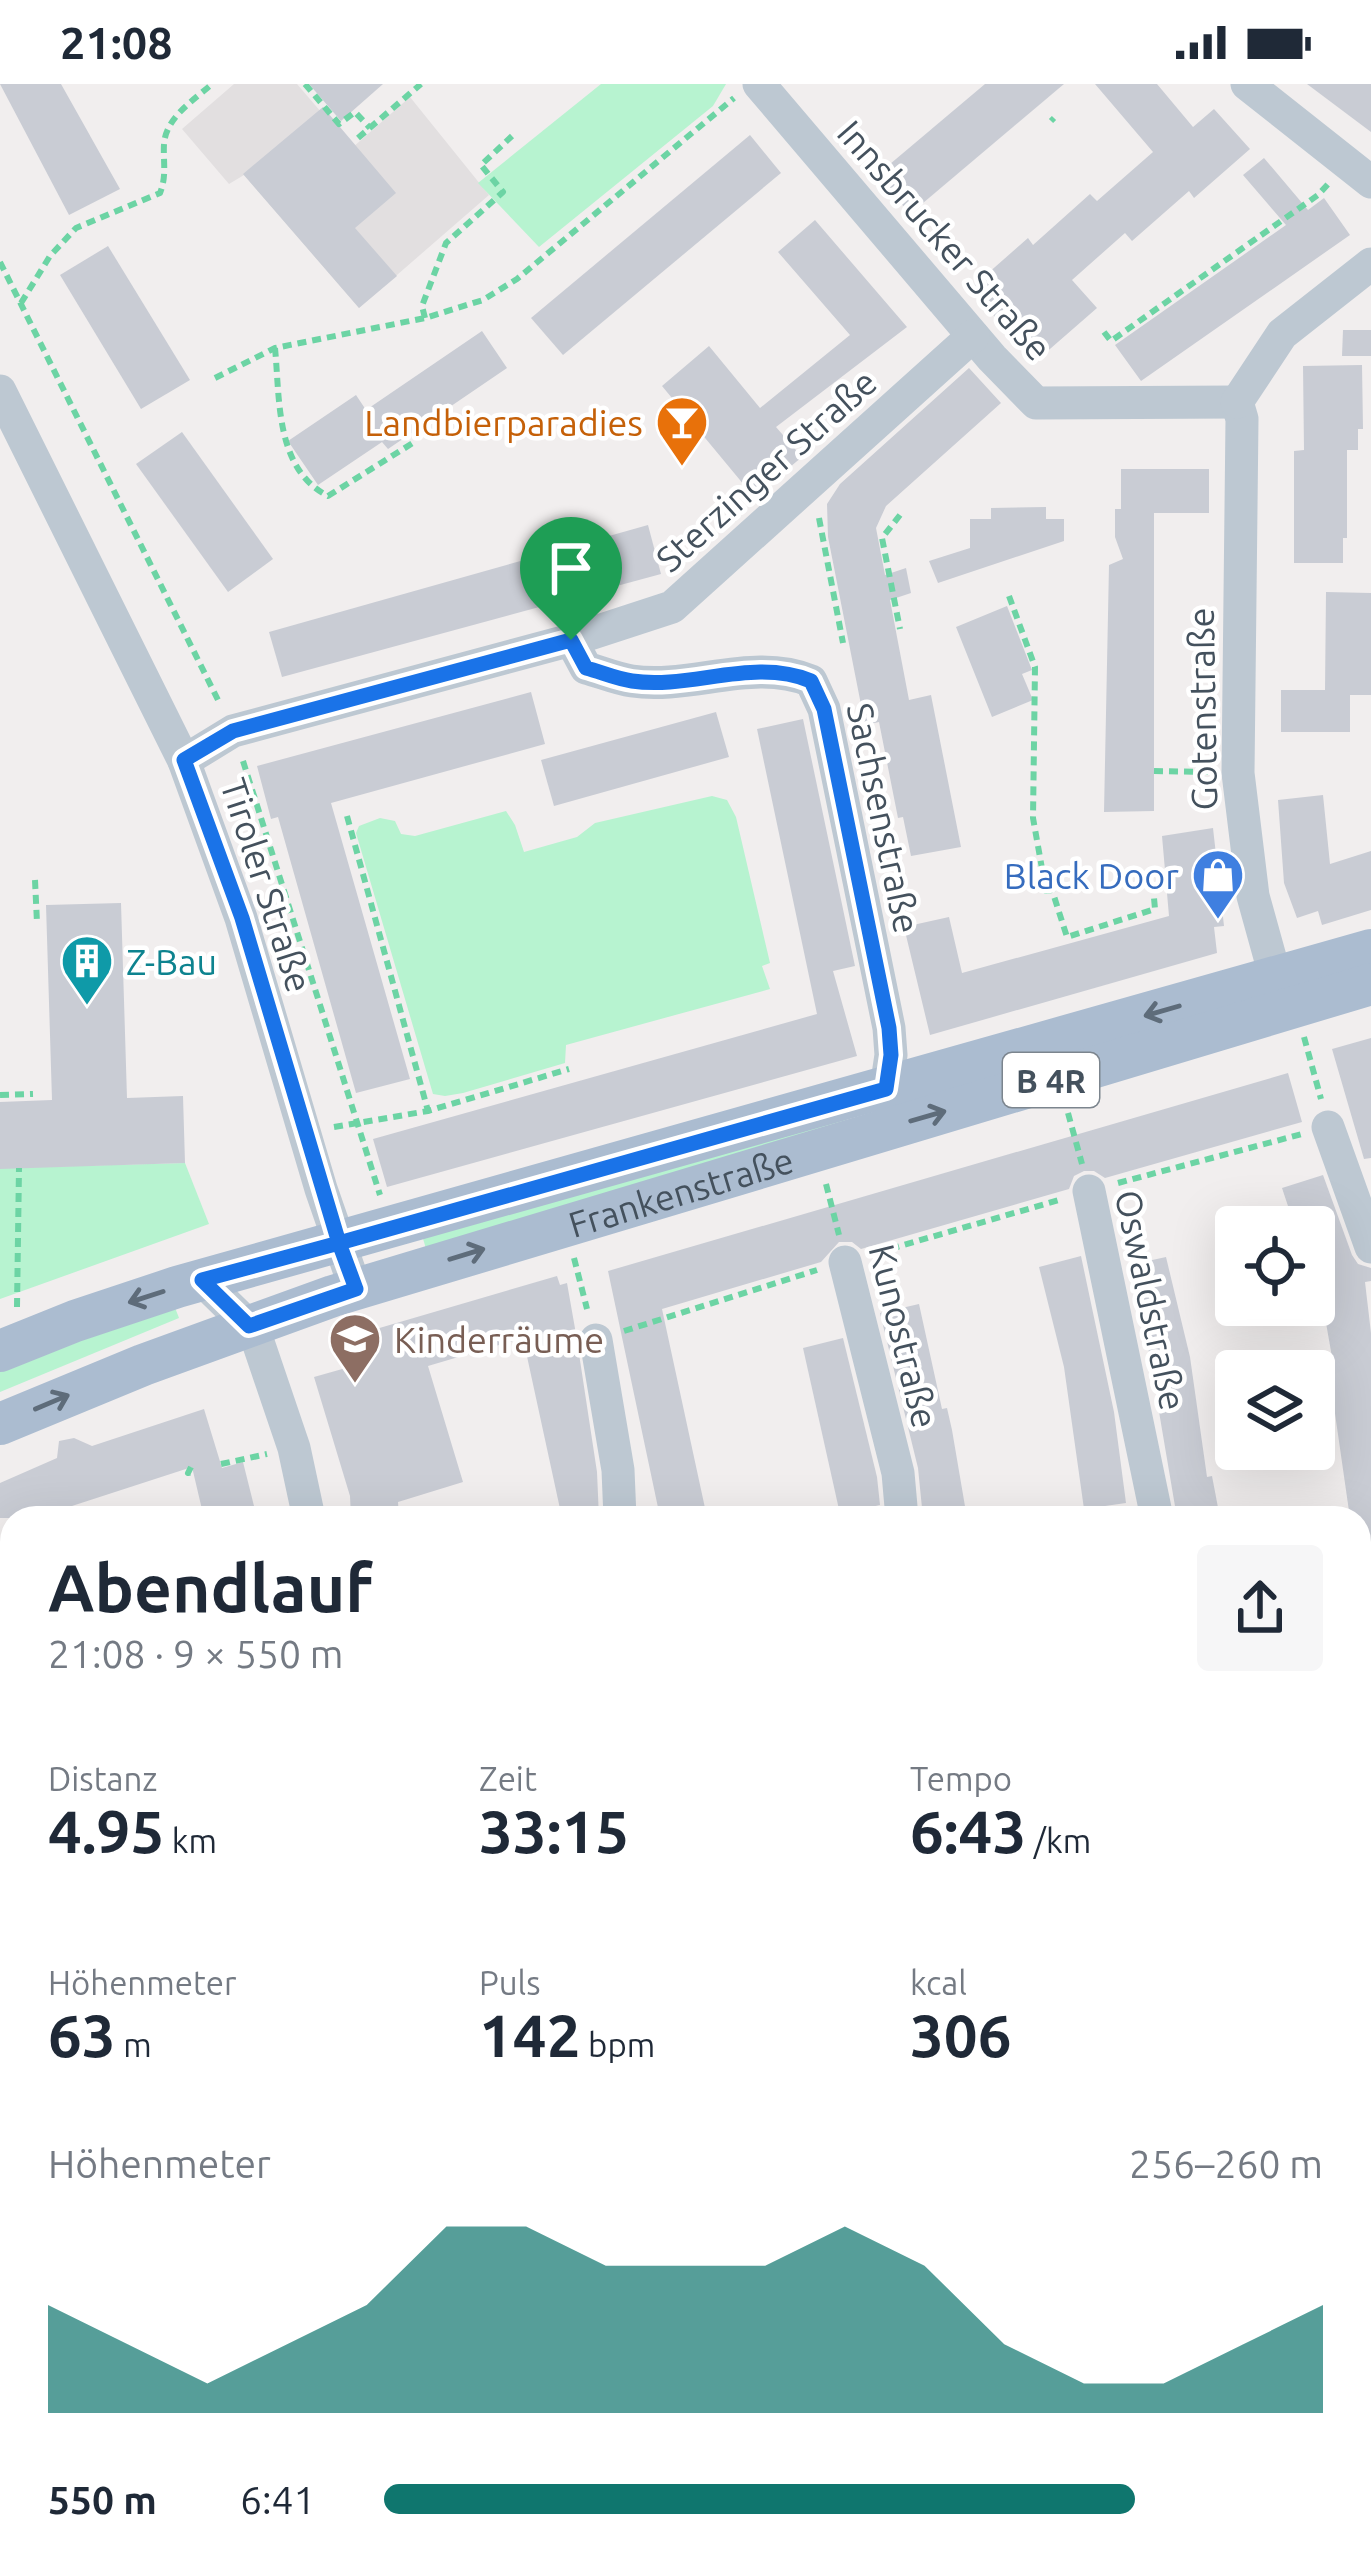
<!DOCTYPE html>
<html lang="de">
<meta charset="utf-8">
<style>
body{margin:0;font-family:Ubuntu,sans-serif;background:#f6f6f7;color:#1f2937;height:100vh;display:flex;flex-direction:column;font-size:45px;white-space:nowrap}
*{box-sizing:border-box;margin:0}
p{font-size:39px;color:#747a83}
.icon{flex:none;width:66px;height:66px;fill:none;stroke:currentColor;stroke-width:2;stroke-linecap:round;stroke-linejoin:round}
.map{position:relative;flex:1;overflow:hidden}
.details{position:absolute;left:0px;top:1422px;width:1371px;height:1062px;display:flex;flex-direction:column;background:#fff;border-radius:36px 36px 0 0;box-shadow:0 12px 48px #0002}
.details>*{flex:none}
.controls{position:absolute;left:1215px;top:1122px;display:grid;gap:24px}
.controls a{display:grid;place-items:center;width:120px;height:120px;border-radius:12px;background:#fff;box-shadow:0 12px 48px #0002;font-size:60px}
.pin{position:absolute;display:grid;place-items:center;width:102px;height:102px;color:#fff;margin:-123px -51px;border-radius:50% 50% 50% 0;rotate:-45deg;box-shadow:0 0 12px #0007}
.pin .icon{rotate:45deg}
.round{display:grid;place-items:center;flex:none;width:126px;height:126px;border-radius:12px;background:#f6f6f7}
.summary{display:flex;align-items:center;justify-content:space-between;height:204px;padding:0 48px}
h1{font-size:66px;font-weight:700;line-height:90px}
.stats{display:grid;grid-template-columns:repeat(3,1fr);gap:18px;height:204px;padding:12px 48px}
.stats div{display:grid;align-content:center}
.stats b{font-size:60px;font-weight:700}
.stats small{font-size:33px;font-weight:400}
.stats p{font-size:33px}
.chart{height:336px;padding:24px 48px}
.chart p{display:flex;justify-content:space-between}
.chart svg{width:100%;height:216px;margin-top:12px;fill:#0f766e;opacity:.7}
ul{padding:0 48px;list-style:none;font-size:39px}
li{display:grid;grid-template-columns:192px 144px 1fr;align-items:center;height:90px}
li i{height:30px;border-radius:15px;background:#0f766e}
.status{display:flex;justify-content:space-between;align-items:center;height:84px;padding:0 60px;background:#fff;direction:ltr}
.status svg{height:33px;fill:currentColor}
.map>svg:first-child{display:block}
.education{fill:#e2dfe0}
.green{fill:#b7f3d0}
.building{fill:#c9ccd4}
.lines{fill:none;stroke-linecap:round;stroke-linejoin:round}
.path{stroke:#6cd4a4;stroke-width:6;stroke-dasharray:9 6;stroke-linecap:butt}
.minor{stroke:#bdc8d2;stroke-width:33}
.major{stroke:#abbcd0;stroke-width:42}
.oneway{stroke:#5e6c7a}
.route-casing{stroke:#fff;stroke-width:24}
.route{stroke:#1a73e8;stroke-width:15}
.labels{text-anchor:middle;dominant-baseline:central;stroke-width:9;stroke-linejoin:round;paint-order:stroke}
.shield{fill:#fff;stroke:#7c858e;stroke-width:3}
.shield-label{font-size:33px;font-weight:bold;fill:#44515d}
.street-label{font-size:36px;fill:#44515d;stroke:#fff}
.food-label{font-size:36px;fill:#c56008;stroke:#fff;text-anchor:end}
.shop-label{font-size:36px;fill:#366cbe;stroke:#fff;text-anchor:end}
.culture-label{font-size:36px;fill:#0d838f;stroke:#fff;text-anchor:start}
.education-label{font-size:36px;fill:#785e54;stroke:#fff;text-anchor:start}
</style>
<div class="status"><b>21:08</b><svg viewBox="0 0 49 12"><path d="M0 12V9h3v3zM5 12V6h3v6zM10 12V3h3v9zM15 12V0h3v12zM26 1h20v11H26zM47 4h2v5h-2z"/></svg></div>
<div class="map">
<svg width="1371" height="2484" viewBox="0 0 1371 2484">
<rect width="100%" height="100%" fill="#f1eeee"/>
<g class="education">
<path d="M234,0H297L352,64L410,13L489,111L359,224L244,91L229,100L182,45Z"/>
<path d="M1359,1895L1371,1897V2345L1359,2344Z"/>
<path d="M0,2066L12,2072V2472H20L5,2484H0Z"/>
</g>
<g class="green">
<path d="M601,0H726L713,22L539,163L478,99Z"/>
<path d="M712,712L727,716L736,733L770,879L762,882L770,905L566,961L565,979L463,1009L445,1012L433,1010L356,749L359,742L380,734L395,737L401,750L415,752L506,727L515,741L524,768L577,753L595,739Z"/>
<path d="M823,1036H846L426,1165L422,1151Z"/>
<path d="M185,1079L209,1140L0,1215V1084Z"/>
<path d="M174,1221L179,1234L0,1308V1282Z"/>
<rect x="0" y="1849" width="12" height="210"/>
<path d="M1359,2044L1371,2045V2243L1359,2242Z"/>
<path d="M1359,2345L1371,2346V2484H725L770,2472H1359Z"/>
</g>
<g class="building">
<path d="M0,0H61L120,105L69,131Z"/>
<path d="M309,0H383L341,37Z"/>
<path d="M985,0H1064L910,130L877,91Z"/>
<path d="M1095,0H1157L1193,43L1214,25L1250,65L1194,114L1189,107L1132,157L1125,149L1072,196L1097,224L1035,278L970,205L1028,154L1033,161L1090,110L1097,117L1153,68Z"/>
<path d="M1307,0H1371V48Z"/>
<path d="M323,23L396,109L355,144L397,192L359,224L243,90Z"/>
<path d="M750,51L781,89L563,271L531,234Z"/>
<path d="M1264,74L1308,126L1324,114L1350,151L1141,297L1115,261L1286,141L1243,91Z"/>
<path d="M815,136L907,243L776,343L802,373L754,413L662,302L709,262L760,324L850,251L778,168Z"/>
<path d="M108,162L190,296L141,325L60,191Z"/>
<path d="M1343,246H1371V272H1342Z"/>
<path d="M482,247L507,284L388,365L382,358L318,401L288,357L356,311L366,326Z"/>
<path d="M1362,281L1363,345H1358V366H1347V454H1343V479H1294V367L1304,366L1303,282Z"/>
<path d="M969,284L1001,319L886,422L876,444L885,491L906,484L911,509L890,516L909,616L931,611L961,763L911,772L903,733L898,734L879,638L865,641L828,453L827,420L840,400Z"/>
<path d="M182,348L273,475L228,508L136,380Z"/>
<path d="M1121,385H1209V429H1154V727L1104,728L1109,481L1123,475L1115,453V425H1121Z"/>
<path d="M1046,423V435H1064V457L938,499L929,477L970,464V435H991V424Z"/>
<path d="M648,441L661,490L282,593L269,548Z"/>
<path d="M1326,508L1371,509V611H1350V648H1281V606H1325Z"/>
<path d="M1007,522L1032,586L1022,590L1033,616L992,633L956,543Z"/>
<path d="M531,608L545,660L331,719L410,995L356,1009L278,733L271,735L257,682Z"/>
<path d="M716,628L729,673L554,722L541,676Z"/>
<path d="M803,635L855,882L833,887L857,972L387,1103L373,1055L817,930L757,645Z"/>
<path d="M1323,711L1330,780L1371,767V826L1322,841L1318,827L1297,834L1284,799L1278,716Z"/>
<path d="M1213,744L1224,842L1214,843L1217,869L930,951L904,843L949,833L962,889L1169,832L1162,752Z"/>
<path d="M121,819L127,1014L183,1012L185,1079L0,1085V1018L52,1016L46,821Z"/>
<path d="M1371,954V1074L1364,1075L1332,965Z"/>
<path d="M1288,989L1302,1038L1105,1094L1094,1087H1084L1074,1092L1069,1105L861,1165L852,1158H839L821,1178L662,1225L705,1424L660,1433L608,1187Z"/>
<path d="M1323,1091L1352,1171L1358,1180L1371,1184V1197L1365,1198L1371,1249V1476L1359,1477V1434H1350L1327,1274L1332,1273L1326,1239L1314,1204V1143H1295L1282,1104Z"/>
<path d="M1081,1172L1114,1328L1126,1419L1084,1425L1064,1283L1039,1183Z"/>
<path d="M1166,1173L1190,1273L1207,1393L1212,1392L1220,1434H1177L1134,1180Z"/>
<path d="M557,1192L560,1201L567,1199L576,1250L597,1388L599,1434H562L523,1254L428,1282L463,1398L398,1418L399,1434H351L350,1412L314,1293L367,1278L359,1250Z"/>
<path d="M919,1220L942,1325L947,1324L952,1346L967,1434H923L918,1384L880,1229Z"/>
<path d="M843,1254L877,1393L880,1421L840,1430L803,1264Z"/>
<path d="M204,1325L222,1384L243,1378L257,1434H204L192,1383L35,1434H0V1399L57,1374L59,1357L74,1354L92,1362Z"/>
</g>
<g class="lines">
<g class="path">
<path d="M305,0L339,40L355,28L370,44"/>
<path d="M1051,37L1054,34"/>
<path d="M358,54L421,0"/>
<path d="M0,178L220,620"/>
<path d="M21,219L50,172L76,144L160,109C167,92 163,77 164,60C166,33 194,16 212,0"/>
<path d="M425,234L422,222L446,159L503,108L481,81L512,52"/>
<path d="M1104,248L1111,257L1318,111L1329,99"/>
<path d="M275,264C280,315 275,385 328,412L416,357"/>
<path d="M215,294L275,264L425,234L483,216L517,195L734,14"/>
<path d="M900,431L882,454L900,545"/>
<path d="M819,434L843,559"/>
<path d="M1009,512L1035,583L1033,734L1046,807L1052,806L1067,853L1155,825L1154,814"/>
<path d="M243,677L380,1111"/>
<path d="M1154,687L1210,688"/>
<path d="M347,732L428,1027"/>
<path d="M35,796L37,839"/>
<path d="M1304,953L1321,1015"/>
<path d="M0,1011L33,1010"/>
<path d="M1068,1029L1082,1080"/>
<path d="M334,1043L428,1027L569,985"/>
<path d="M1118,1099L1302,1050"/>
<path d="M826,1100L839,1151"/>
<path d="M876,1169L1059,1116"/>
<path d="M574,1174L587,1225"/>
<path d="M17,1223L19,1084"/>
<path d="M624,1247L817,1186"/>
<path d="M221,1380L267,1370"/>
<path d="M191,1383L188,1389L193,1388"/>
<path d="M0,2397L12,2412"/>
<path d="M60,2472L70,2484"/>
<path d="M948,2472L949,2484"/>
<path d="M24,2484L39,2472"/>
</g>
<g class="minor">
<path d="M759,0L992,274L1036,319L1237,318"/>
<path d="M1247,0L1371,98"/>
<path d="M0,307L184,677L241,834L321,1105L356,1206"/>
<path d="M1237,318L1242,335L1238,689L1253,812L1281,913"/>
<path d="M1237,318L1282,250L1371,180"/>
<path d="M571,556L586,584C601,588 617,595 632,597C690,606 754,573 811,597L824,625L889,944L891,971L886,1005"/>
<path d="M184,677L233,647L571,556L672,523L973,252"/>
<path d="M1328,1043L1371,1163"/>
<path d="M1089,1107L1157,1434"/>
<path d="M845,1178L898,1389L902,1434"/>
<path d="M202,1196L249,1242L258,1258L294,1364L309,1434"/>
<path d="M596,1256L618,1386L620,1434"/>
<path d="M0,1777H12"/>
<path d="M1359,1856L1371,1857"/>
<path d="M535,2472L540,2484"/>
<path d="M631,2484L681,2472"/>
</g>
<g class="major">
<path d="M0,1267L75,1237L177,1203L1371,866"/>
<path id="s1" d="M0,1340L143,1281L333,1212L1371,900"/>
</g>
</g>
<defs><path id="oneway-shaft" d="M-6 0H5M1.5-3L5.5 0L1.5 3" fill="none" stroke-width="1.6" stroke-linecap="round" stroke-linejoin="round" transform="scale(3)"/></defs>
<g class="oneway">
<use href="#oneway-shaft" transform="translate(1162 927) rotate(164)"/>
<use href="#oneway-shaft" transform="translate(928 1032) rotate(-16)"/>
<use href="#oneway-shaft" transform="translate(467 1170) rotate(-17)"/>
<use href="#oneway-shaft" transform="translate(146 1213) rotate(162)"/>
<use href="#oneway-shaft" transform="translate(52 1318) rotate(-23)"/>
</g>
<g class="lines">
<g class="route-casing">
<path id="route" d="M571,556L233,647L184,676L242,834L339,1159L202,1196L249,1242L356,1205L339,1159L886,1005L891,971L889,944L824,625L811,597C754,573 690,606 632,597C617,595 601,588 586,584L571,556"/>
</g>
<use href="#route" class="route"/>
</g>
<defs>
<g id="bar-pin" transform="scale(2.7)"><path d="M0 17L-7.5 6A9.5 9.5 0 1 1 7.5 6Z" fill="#e8710a" stroke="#fff"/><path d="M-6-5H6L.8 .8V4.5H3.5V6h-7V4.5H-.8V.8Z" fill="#fff"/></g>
<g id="shop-pin" transform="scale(2.7)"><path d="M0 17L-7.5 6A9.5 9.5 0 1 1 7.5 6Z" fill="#3f7fe0" stroke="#fff"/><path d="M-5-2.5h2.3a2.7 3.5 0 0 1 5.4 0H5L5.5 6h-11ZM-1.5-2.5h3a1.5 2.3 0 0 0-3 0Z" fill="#fff"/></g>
<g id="building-pin" transform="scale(2.7)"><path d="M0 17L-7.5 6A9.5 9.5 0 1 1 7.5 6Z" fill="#0f9aa8" stroke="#fff"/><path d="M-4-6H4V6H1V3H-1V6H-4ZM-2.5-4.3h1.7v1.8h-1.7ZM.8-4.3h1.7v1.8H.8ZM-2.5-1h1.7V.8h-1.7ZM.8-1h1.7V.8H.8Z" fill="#fff"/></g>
<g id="school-pin" transform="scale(2.7)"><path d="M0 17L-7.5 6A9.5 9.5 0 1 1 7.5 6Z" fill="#8d6e63" stroke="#fff"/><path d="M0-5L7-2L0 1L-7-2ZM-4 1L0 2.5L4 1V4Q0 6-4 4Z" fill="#fff"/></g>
</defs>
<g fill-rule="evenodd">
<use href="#bar-pin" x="682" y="338"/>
<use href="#shop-pin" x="1218" y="791"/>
<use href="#building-pin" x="87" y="877"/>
<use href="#school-pin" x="355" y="1255"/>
</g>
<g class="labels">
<rect class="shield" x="1003" y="969" width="96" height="54" rx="9"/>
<g class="shield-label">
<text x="1051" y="996">B 4R</text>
</g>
<g class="street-label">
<text transform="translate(945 156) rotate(49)">Innsbrucker Straße</text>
<text transform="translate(766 386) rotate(-42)">Sterzinger Straße</text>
<text transform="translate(1202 625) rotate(-91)">Gotenstraße</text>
<text transform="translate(884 734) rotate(78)">Sachsenstraße</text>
<text transform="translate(267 801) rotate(72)">Tiroler Straße</text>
<text stroke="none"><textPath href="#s1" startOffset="720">Frankenstraße</textPath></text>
<text transform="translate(1151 1216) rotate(78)">Oswaldstraße</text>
<text transform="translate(904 1252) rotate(76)">Kunostraße</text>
</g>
<g class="food-label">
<text x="643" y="338">Landbierparadies</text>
</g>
<g class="shop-label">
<text x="1179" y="791">Black Door</text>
</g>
<g class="culture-label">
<text x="126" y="877">Z-Bau</text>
</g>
<g class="education-label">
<text x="394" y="1255">Kinderräume</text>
</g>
</g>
</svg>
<div class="controls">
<a><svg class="icon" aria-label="locate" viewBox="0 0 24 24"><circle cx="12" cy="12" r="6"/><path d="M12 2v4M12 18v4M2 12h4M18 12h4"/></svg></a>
<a><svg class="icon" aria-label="layers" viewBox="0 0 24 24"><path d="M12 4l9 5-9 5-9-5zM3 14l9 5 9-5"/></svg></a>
</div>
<div class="pin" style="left:571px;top:556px;background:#1e9e55"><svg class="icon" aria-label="arrive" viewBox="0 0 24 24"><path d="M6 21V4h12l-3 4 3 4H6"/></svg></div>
<section class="details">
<div class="summary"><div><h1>Abendlauf</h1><p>21:08 · 9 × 550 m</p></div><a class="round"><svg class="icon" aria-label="share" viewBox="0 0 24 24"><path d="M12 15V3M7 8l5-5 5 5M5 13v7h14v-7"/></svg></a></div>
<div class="stats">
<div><p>Distanz</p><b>4.95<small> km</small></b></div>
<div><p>Zeit</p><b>33:15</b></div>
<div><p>Tempo</p><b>6:43<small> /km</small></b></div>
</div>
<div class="stats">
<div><p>Höhenmeter</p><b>63<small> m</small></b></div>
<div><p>Puls</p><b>142<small> bpm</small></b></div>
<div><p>kcal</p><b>306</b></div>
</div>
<div class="chart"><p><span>Höhenmeter</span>256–260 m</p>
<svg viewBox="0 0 160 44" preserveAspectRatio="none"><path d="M0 44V22L10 30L20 38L30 30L40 22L50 6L60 6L70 14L80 14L90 14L100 6L110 14L120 30L130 38L140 38L150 30L160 22V44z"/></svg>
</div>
<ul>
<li><b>550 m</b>6:41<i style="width:80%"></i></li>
</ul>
</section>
</div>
